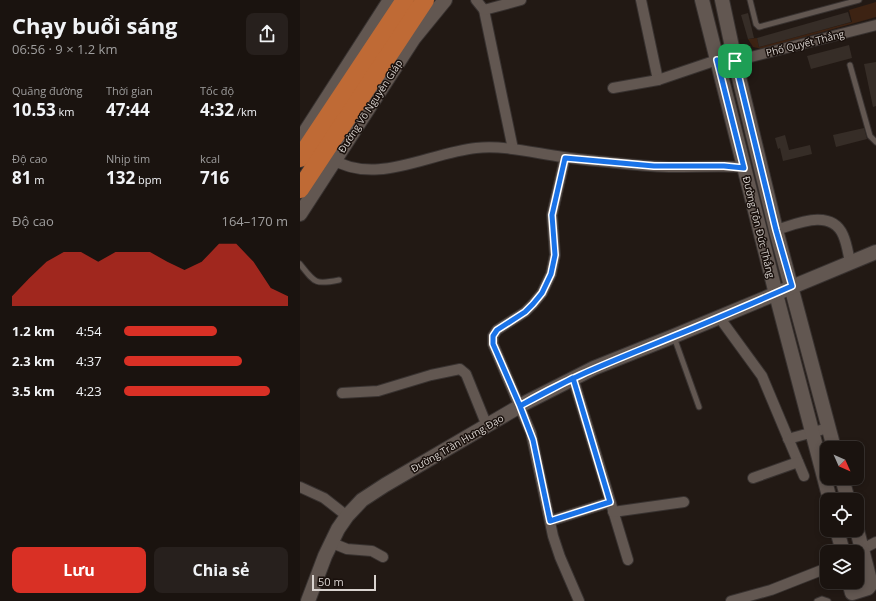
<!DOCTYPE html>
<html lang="vi">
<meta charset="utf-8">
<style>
body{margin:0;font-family:"Open Sans",sans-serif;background:#27201d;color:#f1f3f6;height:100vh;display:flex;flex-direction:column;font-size:15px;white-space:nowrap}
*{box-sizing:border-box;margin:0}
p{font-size:13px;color:#9f9e9e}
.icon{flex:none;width:22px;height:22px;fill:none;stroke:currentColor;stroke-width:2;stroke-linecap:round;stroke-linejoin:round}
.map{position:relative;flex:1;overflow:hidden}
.details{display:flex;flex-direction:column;background:#1a130f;width:300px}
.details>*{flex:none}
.needle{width:26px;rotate:135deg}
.fabs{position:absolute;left:520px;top:441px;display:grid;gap:8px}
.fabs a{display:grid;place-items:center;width:44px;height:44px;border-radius:8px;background:#1a130f;box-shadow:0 2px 6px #0003,0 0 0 1px #38322f;font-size:20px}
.scale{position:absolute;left:12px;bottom:10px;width:64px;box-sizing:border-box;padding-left:4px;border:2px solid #d9d3cf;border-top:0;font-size:11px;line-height:14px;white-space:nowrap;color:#d9d3cf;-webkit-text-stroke:3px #19100c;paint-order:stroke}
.pin{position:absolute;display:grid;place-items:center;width:34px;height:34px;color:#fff;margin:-17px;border-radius:8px;box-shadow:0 2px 6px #0006}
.round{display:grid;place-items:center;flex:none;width:42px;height:42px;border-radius:8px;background:#27201d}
.summary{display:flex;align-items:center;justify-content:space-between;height:68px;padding:0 12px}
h1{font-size:22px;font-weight:700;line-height:30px}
.stats{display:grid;grid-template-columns:repeat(3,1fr);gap:6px;height:68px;padding:4px 12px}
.stats div{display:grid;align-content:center}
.stats b{font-size:17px;font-weight:700}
.stats small{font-size:11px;font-weight:400}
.stats p{font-size:11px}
.chart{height:112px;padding:8px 12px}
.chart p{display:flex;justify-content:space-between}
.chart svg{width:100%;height:72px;margin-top:4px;fill:#d93025;opacity:.7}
.cta{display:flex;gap:8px;margin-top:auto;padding:8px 12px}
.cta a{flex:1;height:46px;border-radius:8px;background:#d93025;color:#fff;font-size:16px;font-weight:700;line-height:46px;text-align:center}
.cta a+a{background:#27201d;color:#f1f3f6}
ul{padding:0 12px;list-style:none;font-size:13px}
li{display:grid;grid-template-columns:64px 48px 1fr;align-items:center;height:30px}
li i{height:10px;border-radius:5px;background:#d93025}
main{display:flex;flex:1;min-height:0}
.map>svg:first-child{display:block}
.green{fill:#3d2313}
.building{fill:#362d27}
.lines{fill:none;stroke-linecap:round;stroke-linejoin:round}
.lane-casing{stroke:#383230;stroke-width:7}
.street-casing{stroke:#383230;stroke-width:12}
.secondary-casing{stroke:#383230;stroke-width:16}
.highway-casing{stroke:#383230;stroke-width:20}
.lane{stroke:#625751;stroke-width:5}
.street{stroke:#625751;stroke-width:10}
.secondary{stroke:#625751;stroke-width:14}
.highway{stroke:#bf6a35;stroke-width:18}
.route-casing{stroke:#fff;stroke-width:8}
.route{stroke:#1a73e8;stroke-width:5}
.labels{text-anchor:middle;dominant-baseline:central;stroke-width:3;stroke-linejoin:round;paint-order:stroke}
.street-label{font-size:10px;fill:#d9d3cf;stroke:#19100c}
</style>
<main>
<section class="details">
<div class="summary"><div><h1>Chạy buổi sáng</h1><p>06:56 · 9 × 1.2 km</p></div><a class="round"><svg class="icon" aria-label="share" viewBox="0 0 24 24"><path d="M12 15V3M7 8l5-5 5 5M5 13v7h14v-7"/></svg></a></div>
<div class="stats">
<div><p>Quãng đường</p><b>10.53<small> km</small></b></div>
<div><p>Thời gian</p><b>47:44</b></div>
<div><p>Tốc độ</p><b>4:32<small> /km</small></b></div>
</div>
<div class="stats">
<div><p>Độ cao</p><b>81<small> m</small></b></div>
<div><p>Nhịp tim</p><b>132<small> bpm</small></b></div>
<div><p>kcal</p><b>716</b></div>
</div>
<div class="chart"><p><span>Độ cao</span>164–170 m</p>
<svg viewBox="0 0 160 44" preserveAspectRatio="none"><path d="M0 44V38L10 27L20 17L30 11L40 11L50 17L60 11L70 11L80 11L90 17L100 22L110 17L120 6L130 6L140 17L150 33L160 38V44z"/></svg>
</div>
<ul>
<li><b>1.2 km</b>4:54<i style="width:57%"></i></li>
<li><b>2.3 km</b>4:37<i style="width:72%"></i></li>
<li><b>3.5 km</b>4:23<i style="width:89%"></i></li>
</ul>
<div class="cta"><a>Lưu</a><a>Chia sẻ</a></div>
</section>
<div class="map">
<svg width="576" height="601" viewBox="0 0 576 601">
<rect width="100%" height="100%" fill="#221914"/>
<path class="green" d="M576,2V17L462,49L453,47L448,39L457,38L459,47L552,22L549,10Z"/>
<g class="building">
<path d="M548,12L551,22L459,47L457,38Z"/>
<path d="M448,13L454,38L448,39L441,15Z"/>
<path d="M549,45L552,58L511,69L507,56Z"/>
<path d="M576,62V106L573,107L564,64Z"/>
<path d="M564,128L567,139L536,147L533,135Z"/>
<path d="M485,135L489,150L510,145L512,154L483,161L480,148L478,149L475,138Z"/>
</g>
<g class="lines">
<g class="lane-casing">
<g id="lane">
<path d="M450,0L456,24L459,27L559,0"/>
<path d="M550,65L570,136L576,142"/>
<path d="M0,264C15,283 15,285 39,280"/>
<path d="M374,337L399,407"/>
<path d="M517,601L522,599L528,601"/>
</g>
</g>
<g class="street-casing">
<g id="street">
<path d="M176,0L184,10L213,149"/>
<path d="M341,0L358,80"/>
<path d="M184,10L221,0"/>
<path d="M313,88L358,80L417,60L435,61L576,25"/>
<path d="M30,158C75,187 128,153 176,148C205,145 234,153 263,157C281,160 299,161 317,163C336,165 355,167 374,167C397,167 420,166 444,167"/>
<path d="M265,158L252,215L255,255L251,274L242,293L233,304L225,312L197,330L193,336V344L231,433L253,536L260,557L279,601"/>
<path d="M476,230C496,224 531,208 543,235C547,244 548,253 550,262"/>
<path d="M419,317L462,376L504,476"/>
<path d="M273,378L328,560"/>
<path d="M42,393L78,391L131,375L160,369L166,374L187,426"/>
<path d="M488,439L528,428"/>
<path d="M453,478L498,462"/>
<path d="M0,487L24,498L47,516"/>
<path d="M313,512L384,502"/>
<path d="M250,521L310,502"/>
<path d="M32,543L47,549L72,551L83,557"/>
<path d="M557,552L576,542"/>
<path d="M431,601L471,590L527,568"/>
</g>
</g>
<g class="secondary-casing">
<g id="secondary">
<path d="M402,0L476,294L530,500"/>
<path d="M422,0L435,61L476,230L534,448"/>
<path d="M0,140L90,0"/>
<path d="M0,214L114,38L145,0"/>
<path d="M542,478L548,500"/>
<path d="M537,530L543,552"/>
<path d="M549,582L552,593L568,588L571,584L557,530"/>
<path d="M8,601L25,556L38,529L47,516L62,500L85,485L227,402L294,368L374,336L576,252"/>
</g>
</g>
<g class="highway-casing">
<g id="highway">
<path d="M0,158L105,0"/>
<path d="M0,189L125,0"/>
</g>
</g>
<use href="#lane" class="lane"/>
<use href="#street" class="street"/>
<use href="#secondary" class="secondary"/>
<use href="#highway" class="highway"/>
</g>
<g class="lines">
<g class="route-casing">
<path id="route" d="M435,61L476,230L492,286C453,303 414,320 374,336C321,358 269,377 220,406L233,440L250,521L310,502L273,378L220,406L193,344V336L197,330L225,312L233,304L242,293L251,274L255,255L252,215L265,158L354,166H424L444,168L417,60L435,61"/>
</g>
<use href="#route" class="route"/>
</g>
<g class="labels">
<g class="street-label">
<text transform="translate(505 43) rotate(-14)">Phố Quyết Thắng</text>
<text transform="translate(70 106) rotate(-57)">Đường Võ Nguyên Giáp</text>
<text transform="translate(459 227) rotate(76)">Đường Tôn Đức Thắng</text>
<text transform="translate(157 443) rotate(-30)">Đường Trần Hưng Đạo</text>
</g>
</g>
</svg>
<div class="fabs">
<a><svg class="needle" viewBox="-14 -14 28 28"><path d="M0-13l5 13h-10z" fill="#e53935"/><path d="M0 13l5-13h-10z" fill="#9f9e9e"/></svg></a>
<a><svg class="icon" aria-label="locate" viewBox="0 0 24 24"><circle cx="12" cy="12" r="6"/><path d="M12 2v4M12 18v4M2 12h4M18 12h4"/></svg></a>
<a><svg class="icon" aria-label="layers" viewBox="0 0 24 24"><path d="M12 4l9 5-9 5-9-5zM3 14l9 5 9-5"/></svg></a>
</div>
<div class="scale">50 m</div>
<div class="pin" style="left:435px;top:61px;background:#1e9e55"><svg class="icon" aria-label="arrive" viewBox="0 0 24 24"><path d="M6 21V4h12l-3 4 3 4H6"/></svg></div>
</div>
</main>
